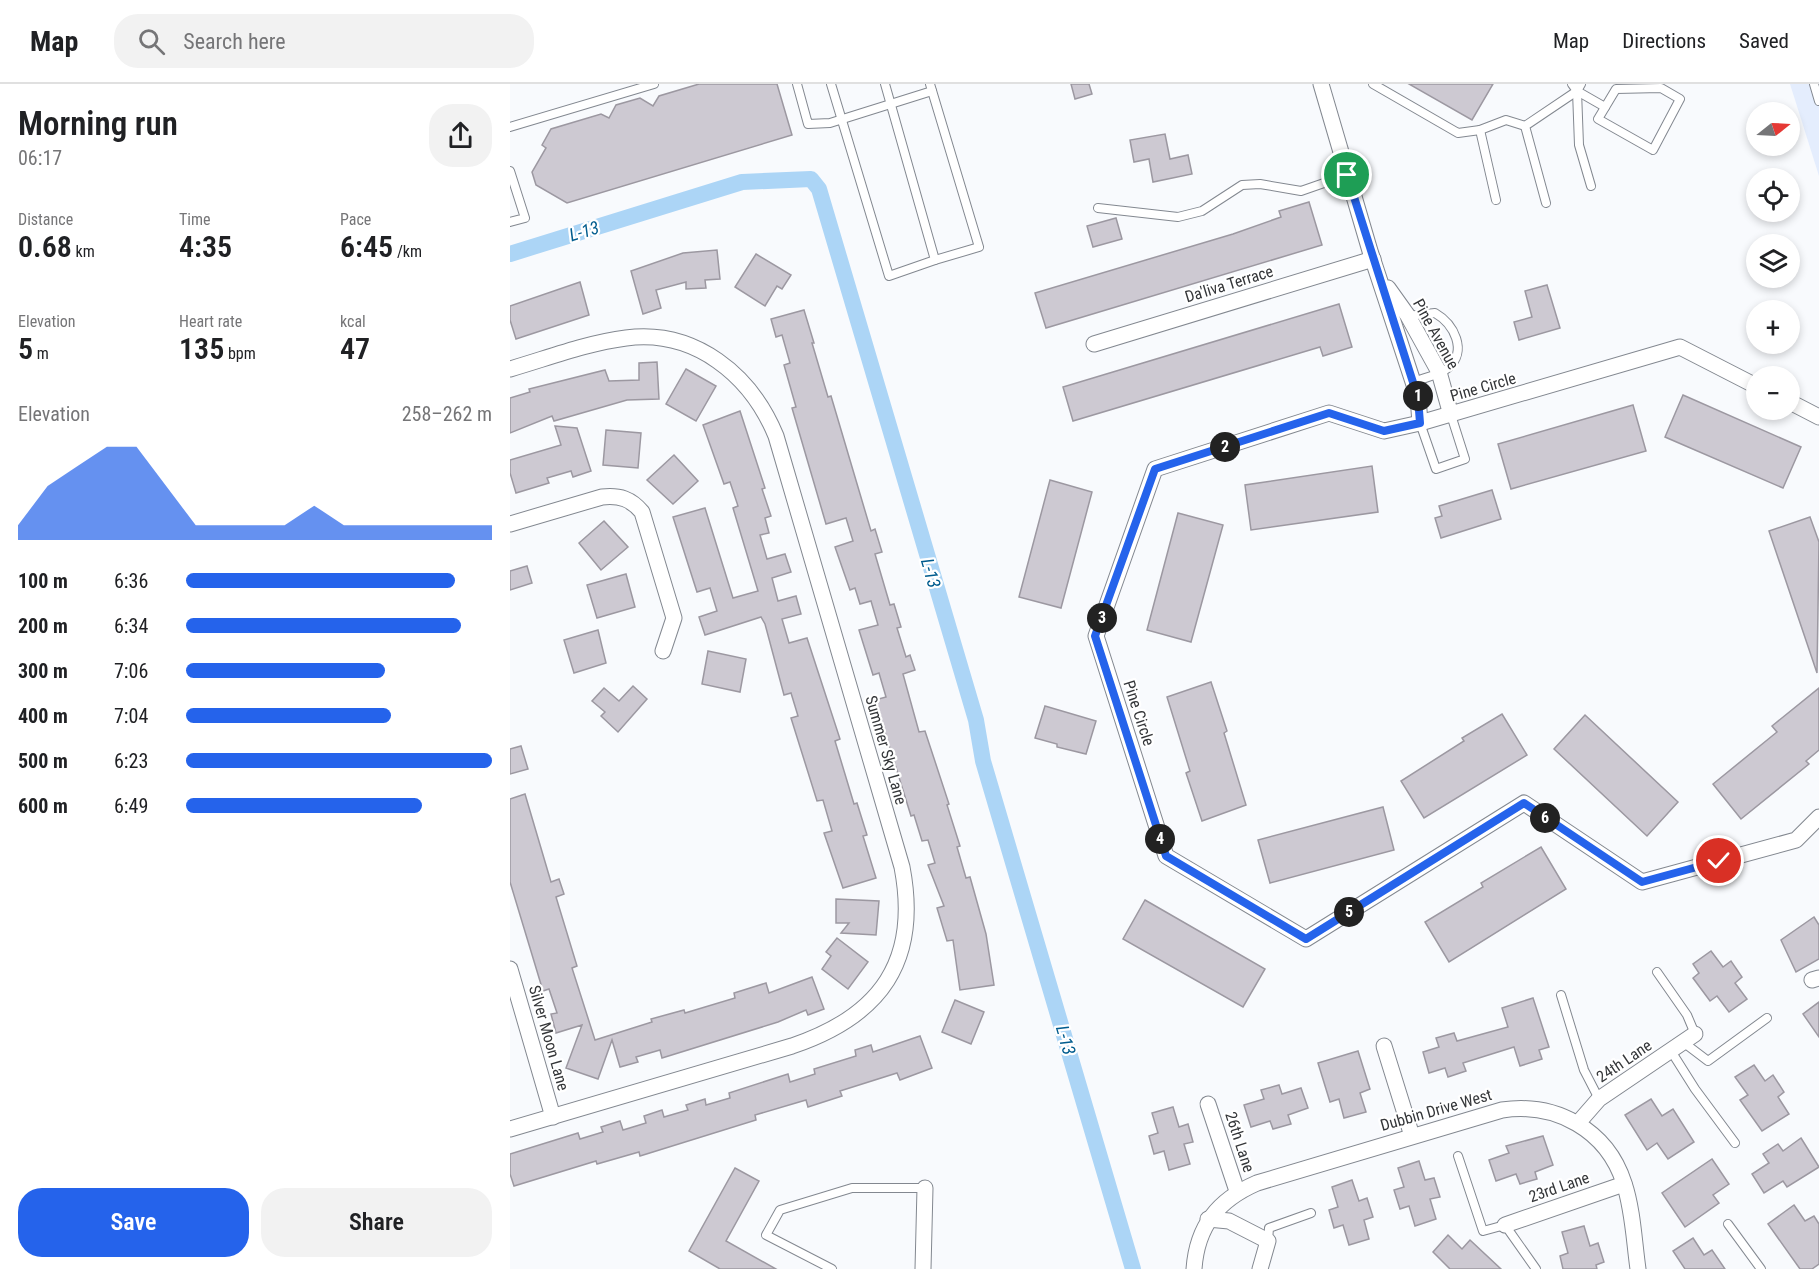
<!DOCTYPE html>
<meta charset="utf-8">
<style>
body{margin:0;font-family:"Roboto Condensed",sans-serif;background:#f2f2f2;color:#202124;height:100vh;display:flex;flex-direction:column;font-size:22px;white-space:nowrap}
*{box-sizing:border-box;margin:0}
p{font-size:20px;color:#757577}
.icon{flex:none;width:33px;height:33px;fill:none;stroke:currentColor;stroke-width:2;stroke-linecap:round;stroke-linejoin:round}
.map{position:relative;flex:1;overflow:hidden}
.details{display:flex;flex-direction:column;background:#fff;width:510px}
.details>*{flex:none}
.needle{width:39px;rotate:72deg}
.fabs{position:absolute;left:1236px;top:18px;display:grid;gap:12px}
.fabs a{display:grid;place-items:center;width:54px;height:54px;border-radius:50%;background:#fff;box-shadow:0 3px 9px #0003;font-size:30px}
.pin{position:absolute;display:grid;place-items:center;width:51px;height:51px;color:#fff;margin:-26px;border:3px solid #fff;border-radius:50%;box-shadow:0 2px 6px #0007}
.km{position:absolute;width:30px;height:30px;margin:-15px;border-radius:50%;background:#222;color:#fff;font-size:16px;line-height:30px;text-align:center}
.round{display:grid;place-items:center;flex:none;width:63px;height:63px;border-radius:24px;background:#f2f2f2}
.overview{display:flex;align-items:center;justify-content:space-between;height:102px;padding:0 18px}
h1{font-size:33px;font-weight:600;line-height:45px}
.figures{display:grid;grid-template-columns:repeat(3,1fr);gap:9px;height:102px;padding:6px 18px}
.figures div{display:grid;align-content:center}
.figures b{font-size:30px;font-weight:600}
.figures small{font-size:16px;font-weight:400}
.figures p{font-size:16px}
.chart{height:168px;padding:12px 18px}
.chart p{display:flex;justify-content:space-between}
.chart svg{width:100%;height:108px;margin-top:6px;fill:#2563eb;opacity:.7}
.action{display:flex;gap:12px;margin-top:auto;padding:12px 18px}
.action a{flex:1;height:69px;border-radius:24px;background:#2563eb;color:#fff;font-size:24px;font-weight:600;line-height:69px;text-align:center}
.action a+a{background:#f2f2f2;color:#202124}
ul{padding:0 18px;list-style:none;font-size:20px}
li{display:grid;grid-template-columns:96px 72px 1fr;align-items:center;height:45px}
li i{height:15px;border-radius:8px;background:#2563eb}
header{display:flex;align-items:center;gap:36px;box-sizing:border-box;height:84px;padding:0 30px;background:#fff;border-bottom:2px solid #e0e0e0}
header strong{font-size:28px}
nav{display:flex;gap:33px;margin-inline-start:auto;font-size:21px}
.search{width:420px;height:54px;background:#f2f2f2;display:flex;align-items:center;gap:15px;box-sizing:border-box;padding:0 21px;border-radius:24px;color:#757577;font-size:22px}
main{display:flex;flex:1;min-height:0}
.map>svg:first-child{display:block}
.built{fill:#e4edfd}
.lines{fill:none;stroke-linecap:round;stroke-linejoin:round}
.canal{stroke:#acd5f6;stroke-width:16}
.building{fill:#cdc9d2;stroke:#9c98a1;stroke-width:1.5}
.lane-casing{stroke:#838890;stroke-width:10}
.street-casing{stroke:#838890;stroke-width:17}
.lane{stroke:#fff;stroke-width:8}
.street{stroke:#fff;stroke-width:15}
.route-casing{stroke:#fff;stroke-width:12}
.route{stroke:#2563eb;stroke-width:8}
.labels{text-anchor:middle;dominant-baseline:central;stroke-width:4.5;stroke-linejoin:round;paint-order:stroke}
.street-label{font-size:16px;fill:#343639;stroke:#fff}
.water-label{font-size:18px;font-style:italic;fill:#005c8e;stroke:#fff}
</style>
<header>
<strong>Map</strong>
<div class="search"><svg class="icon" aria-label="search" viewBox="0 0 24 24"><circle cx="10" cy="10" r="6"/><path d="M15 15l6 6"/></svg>Search here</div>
<nav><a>Map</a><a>Directions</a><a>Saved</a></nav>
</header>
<main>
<section class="details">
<div class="overview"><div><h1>Morning run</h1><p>06:17</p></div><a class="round"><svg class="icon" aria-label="share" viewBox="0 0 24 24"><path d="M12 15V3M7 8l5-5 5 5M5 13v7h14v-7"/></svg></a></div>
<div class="figures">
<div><p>Distance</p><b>0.68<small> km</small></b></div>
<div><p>Time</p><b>4:35</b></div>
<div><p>Pace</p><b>6:45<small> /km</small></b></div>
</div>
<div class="figures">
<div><p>Elevation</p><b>5<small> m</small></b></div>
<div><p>Heart rate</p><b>135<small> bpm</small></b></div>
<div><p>kcal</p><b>47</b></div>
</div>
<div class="chart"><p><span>Elevation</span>258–262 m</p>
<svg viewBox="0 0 160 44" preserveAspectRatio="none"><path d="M0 44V38L10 22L20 14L30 6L40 6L50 22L60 38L70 38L80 38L90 38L100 30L110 38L120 38L130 38L140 38L150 38L160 38V44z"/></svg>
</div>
<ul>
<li><b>100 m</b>6:36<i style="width:88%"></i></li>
<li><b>200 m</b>6:34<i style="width:90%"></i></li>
<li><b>300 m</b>7:06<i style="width:65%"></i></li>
<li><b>400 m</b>7:04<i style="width:67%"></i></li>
<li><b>500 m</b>6:23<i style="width:100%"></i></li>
<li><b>600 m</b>6:49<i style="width:77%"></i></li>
</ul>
<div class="action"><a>Save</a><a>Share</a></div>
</section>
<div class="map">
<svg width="1309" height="1185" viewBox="0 0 1309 1185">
<rect width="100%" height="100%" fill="#f8fafd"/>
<path class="built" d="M1280,0H1309V92Z"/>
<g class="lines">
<path class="canal" d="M0,170L232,98L301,95L309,105L466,636L473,677L623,1185"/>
</g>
<g class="building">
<path d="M189,0H267L282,51L57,119L26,101L22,88L36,64L32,61L41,45L91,30L99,34L106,21L130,14L143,22L149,12Z"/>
<path d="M561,0H579L582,10L565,15Z"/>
<path d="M899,0H983L962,36Z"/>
<path d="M655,50L660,75L678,71L682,90L643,98L639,75L624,78L620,56Z"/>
<path d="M799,118L812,161L536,244L525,209L723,150L771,133L769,127Z"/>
<path d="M606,134L612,155L583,163L577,142Z"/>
<path d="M207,166L210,195L195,196L196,204L176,205V198L146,206L151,224L133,230L121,187L173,169Z"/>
<path d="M246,170L281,191L272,205L267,202L255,222L225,203Z"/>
<path d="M70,198L79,231L6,255L0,236V222Z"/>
<path d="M1037,201L1050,244L1009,256L1004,238L1022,233L1015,207Z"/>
<path d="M829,220L842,263L813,272L810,263L563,337L553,303Z"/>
<path d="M294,226L304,259H302L318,313L321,312L361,447L365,445L372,468L365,470L380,521L384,520L391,543L387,544L396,573L400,571L405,586L393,590L409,648L415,647L439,720L437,721L450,762L447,763L456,794L460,793L476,850L484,901L450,906L443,856L437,857L427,824L434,822L418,781L425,779L418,756L412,757L404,731L401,732L365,616L376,613L369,589L363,591L349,546L368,541L361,517L350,520L345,504L340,506L325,463L343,457L336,434L316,440L282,324L286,323L274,281L280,279L272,251L266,253L261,235Z"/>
<path d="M147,278L149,315L117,316L44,337L42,332L0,349V314L20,308L19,305L95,286L99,297L129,296V279Z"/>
<path d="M176,285L206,302L186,337L156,320Z"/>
<path d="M1173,311L1291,363L1273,404L1155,353Z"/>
<path d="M1123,321L1136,367L1001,405L988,360Z"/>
<path d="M230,327L255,404L252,405L261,432L255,434L259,449L250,451L257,475L275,470L281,488L262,494L268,517L286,512L291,530L272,535L279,559L297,554L330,655L325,657L344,720L347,719L357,751L353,752L366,794L333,804L314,749L322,747L313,716L307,717L281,634L288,632L281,609L274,611L255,540L251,533L195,551L189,533L207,527L200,504L187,508L163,433L195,424L223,514L248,507L223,424L228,422L220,398L214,400L193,341Z"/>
<path d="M45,342L67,344L81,387L63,393L61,387L37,394L39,399L6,409L0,389V376L51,361Z"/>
<path d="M96,346L131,349L128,384L93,381Z"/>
<path d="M164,371L188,397L163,420L137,396Z"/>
<path d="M862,382L868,428L741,446L735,401Z"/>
<path d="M540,396L582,408L551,524L509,513Z"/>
<path d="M982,406L991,435L931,454L925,434L932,432L929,422Z"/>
<path d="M668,429L713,441L681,558L637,546Z"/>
<path d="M1300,433L1309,458L1307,589L1259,447Z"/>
<path d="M94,437L118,463L91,486L69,459Z"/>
<path d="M17,482L22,499L0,506V487Z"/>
<path d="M116,490L125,523L87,534L77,501Z"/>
<path d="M88,546L96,579L64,589L54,556Z"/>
<path d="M198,567L236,575L230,608L192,600Z"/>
<path d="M701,598L717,647L714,649L736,721L692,737L676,689L680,687L657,613Z"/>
<path d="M123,602L137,615L108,648L91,632L95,628L82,617L94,604L109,617Z"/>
<path d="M1309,604V666L1296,677L1299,680L1231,735L1203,700L1267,648L1262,642Z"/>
<path d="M535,622L586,637L576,670L547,663V660L525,654Z"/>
<path d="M992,630L1017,671L914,734L891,697L954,657L952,654Z"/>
<path d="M1075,631L1168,718L1137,752L1044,665Z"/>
<path d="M11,662L18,685L0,690V665Z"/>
<path d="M15,710L41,798L49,795L54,810L46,813L67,882L62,884L85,956L142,938L141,935L174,926L175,929L225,914L224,909L256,899L259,909L302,893L314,925L298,931L296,926L268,938L152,974L150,966L126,973L128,978L110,983L102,956L88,995L56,984L72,941L46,949L41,930L47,929L39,905L33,907L0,798V715Z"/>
<path d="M873,723L884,766L760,799L748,756Z"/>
<path d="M1031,763L1056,805L939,878L915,838L973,803L971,799Z"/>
<path d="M326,815L369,817L366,851L331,849L339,839H326Z"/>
<path d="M635,816L755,885L733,923L613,855Z"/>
<path d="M1304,833L1309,841V875L1286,888L1271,856Z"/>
<path d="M327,854L358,878L338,905L312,885L321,872L316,868Z"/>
<path d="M1201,867L1213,883L1221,877L1232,893L1225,899L1237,915L1219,928L1207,912L1200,917L1183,894L1189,889L1183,880Z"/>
<path d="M1023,914L1039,963L1029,966L1032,975L1010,982L1004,963L953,979L956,987L938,993L935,984L919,989L913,968L929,963L926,954L944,949L947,957L998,943L992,924Z"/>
<path d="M445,916L474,928L461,960L432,948Z"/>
<path d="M1309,918V953L1293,930Z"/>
<path d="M410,952L422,984L390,996L387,989L330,1007L332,1012L298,1023L296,1016L245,1031L246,1036L130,1072L129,1068L87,1080L86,1077L4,1102L0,1090V1070L68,1049L70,1055L93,1048L91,1043L110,1037L113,1046L136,1039L134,1032L152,1026L154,1033L178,1026L176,1021L195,1015L196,1021L220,1014L219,1009L278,990L280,998L305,990L304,985L346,972L345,966L361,961L363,968Z"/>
<path d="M848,967L860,1005L850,1009L856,1028L834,1034L829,1015L820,1018L808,979Z"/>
<path d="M1244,981L1255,997L1263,991L1274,1008L1268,1013L1279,1030L1252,1047L1230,1016L1238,1011L1225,993Z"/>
<path d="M769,1001L772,1010L791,1004L798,1024L778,1031L781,1040L763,1045L760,1037L741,1043L734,1021L754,1015L751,1006Z"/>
<path d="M1141,1015L1152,1032L1163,1025L1184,1058L1158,1075L1147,1059L1137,1066L1115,1031Z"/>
<path d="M663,1023L669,1043L678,1040L683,1058L674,1060L680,1080L659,1086L654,1067L644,1070L639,1052L648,1049L642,1029Z"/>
<path d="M1033,1052L1043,1081L1025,1088L1027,1095L1010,1100L1006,1090L986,1097L979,1076L999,1069L996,1062Z"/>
<path d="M1291,1054L1309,1083L1277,1103L1273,1097L1254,1109L1242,1090L1259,1079L1253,1070L1268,1060L1273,1067Z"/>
<path d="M1202,1075L1219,1100L1203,1111L1209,1119L1175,1143L1152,1109Z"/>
<path d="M909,1077L915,1096L924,1094L930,1113L920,1115L926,1135L905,1142L899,1122L890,1125L884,1106L894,1103L888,1084Z"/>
<path d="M225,1084L249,1097L216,1157L266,1185H210L179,1167Z"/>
<path d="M842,1096L849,1117L857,1114L863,1133L854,1136L859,1155L839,1161L833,1141L824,1144L819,1126L828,1123L822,1103Z"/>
<path d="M1284,1121L1295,1137L1304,1132L1309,1140V1180L1302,1185H1290L1258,1140Z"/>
<path d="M1074,1142L1080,1162L1088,1159L1094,1178L1086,1181L1087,1185H1053L1050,1172L1058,1169L1052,1148Z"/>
<path d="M938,1151L952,1165L960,1156L991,1185H940L923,1168Z"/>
<path d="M1183,1154L1194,1171L1202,1166L1215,1185H1175L1163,1167Z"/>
</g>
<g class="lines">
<g class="lane-casing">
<g id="lane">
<path d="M287,0L298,40L320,39L422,7"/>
<path d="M321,0L379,192L425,176"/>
<path d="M375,0L425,176L469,163L420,0"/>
<path d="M863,0L948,49L970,46"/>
<path d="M1062,0L1067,7L1069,61L1081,102"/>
<path d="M1071,0L1067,7L1095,23"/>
<path d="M1304,0L1309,17"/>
<path d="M1151,4L1170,15L1143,66L1088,35L1106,5Z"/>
<path d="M0,43L144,0"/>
<path d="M0,87L15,134L0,138"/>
<path d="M986,116L970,46L996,36L1015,42"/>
<path d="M1036,119L1015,42L1067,7"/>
<path d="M588,124L668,133L692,127L732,101L750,100L791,107L837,91"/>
<path d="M897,232L925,229C944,240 958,267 938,284C930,291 913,294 903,298"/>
<path d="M910,339L926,385L955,375L941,331"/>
<path d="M1147,888L1177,931L1185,950"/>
<path d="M1051,911L1074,986L1089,1015"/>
<path d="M1173,958L1198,977L1257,934"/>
<path d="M1161,967L1185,1005L1225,1059"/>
<path d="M948,1072L973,1147L995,1141L1026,1185"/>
<path d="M1218,1140L1251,1185"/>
<path d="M758,1157L759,1144L801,1129"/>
<path d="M322,1185L256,1151L270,1126L342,1104H415"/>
</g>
</g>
<g class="street-casing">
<g id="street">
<path d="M811,0L860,167L908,313L910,339"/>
<path d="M878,204L898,232L929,288L941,331"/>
<path d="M584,260L863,175"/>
<path d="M0,285C38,274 77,259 116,254C185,245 241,291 266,352L392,783C410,877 371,932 282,962L0,1045"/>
<path d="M1246,302L1170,263L910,339L874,347L819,329L645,385L586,552L656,772L796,855L1014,719L1132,798L1286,756L1309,733"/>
<path d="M1280,318L1309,333"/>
<path d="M0,440L92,413C110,411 121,415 132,428L164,534L153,567"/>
<path d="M0,885L43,1033"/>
<path d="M1302,896L1309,894"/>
<path d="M874,962L902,1052"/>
<path d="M698,1020L727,1107"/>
<path d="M1068,1039L1089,1015L1185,950"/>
<path d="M698,1135L719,1137L758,1157L750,1185"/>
<path d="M995,1141L1114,1100"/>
<path d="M413,1185L415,1104"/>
<path d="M684,1185C687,1142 708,1116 747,1099L992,1026C1046,1018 1097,1046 1114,1099C1123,1126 1124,1157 1128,1185"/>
</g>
</g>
<use href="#lane" class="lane"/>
<use href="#street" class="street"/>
</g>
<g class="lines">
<g class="route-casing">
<path id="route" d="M837,91L908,314L910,339L874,347L819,329L645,385L585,552L656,772L796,855L1014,719L1132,798L1209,777"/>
</g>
<use href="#route" class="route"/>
</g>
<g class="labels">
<g class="street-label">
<text transform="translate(719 200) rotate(-17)">Da'liva Terrace</text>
<text transform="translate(926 250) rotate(61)">Pine Avenue</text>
<text transform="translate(973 303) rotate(-16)">Pine Circle</text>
<text transform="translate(629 629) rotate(72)">Pine Circle</text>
<text transform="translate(376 666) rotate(74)">Summer Sky Lane</text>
<text transform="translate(39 954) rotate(74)">Silver Moon Lane</text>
<text transform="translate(1114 977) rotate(-34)">24th Lane</text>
<text transform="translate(926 1026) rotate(-16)">Dubbin Drive West</text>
<text transform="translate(730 1058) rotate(72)">26th Lane</text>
<text transform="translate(1049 1103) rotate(-19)">23rd Lane</text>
</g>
<g class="water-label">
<text transform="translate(74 147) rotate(-17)">L-13</text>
<text transform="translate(421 489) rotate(74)">L-13</text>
<text transform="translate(556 956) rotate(74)">L-13</text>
</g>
</g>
</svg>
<div class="fabs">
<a><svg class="needle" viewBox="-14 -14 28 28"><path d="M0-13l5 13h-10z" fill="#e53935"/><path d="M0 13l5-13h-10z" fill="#757577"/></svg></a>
<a><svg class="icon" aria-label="locate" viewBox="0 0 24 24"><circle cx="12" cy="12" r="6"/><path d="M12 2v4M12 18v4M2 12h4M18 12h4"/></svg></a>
<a><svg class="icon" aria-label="layers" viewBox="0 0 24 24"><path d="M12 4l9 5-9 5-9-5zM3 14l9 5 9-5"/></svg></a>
<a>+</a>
<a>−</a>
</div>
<div class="pin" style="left:837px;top:91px;background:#1e9e55"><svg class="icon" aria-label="arrive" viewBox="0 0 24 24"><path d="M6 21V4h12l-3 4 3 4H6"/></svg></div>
<div class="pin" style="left:1209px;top:777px;background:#d93025"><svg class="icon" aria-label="check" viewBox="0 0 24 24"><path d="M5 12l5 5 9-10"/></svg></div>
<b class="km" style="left:908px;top:312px">1</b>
<b class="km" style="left:715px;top:363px">2</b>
<b class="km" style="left:592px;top:534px">3</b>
<b class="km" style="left:650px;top:755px">4</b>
<b class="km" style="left:839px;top:828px">5</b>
<b class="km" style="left:1035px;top:734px">6</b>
</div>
</main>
